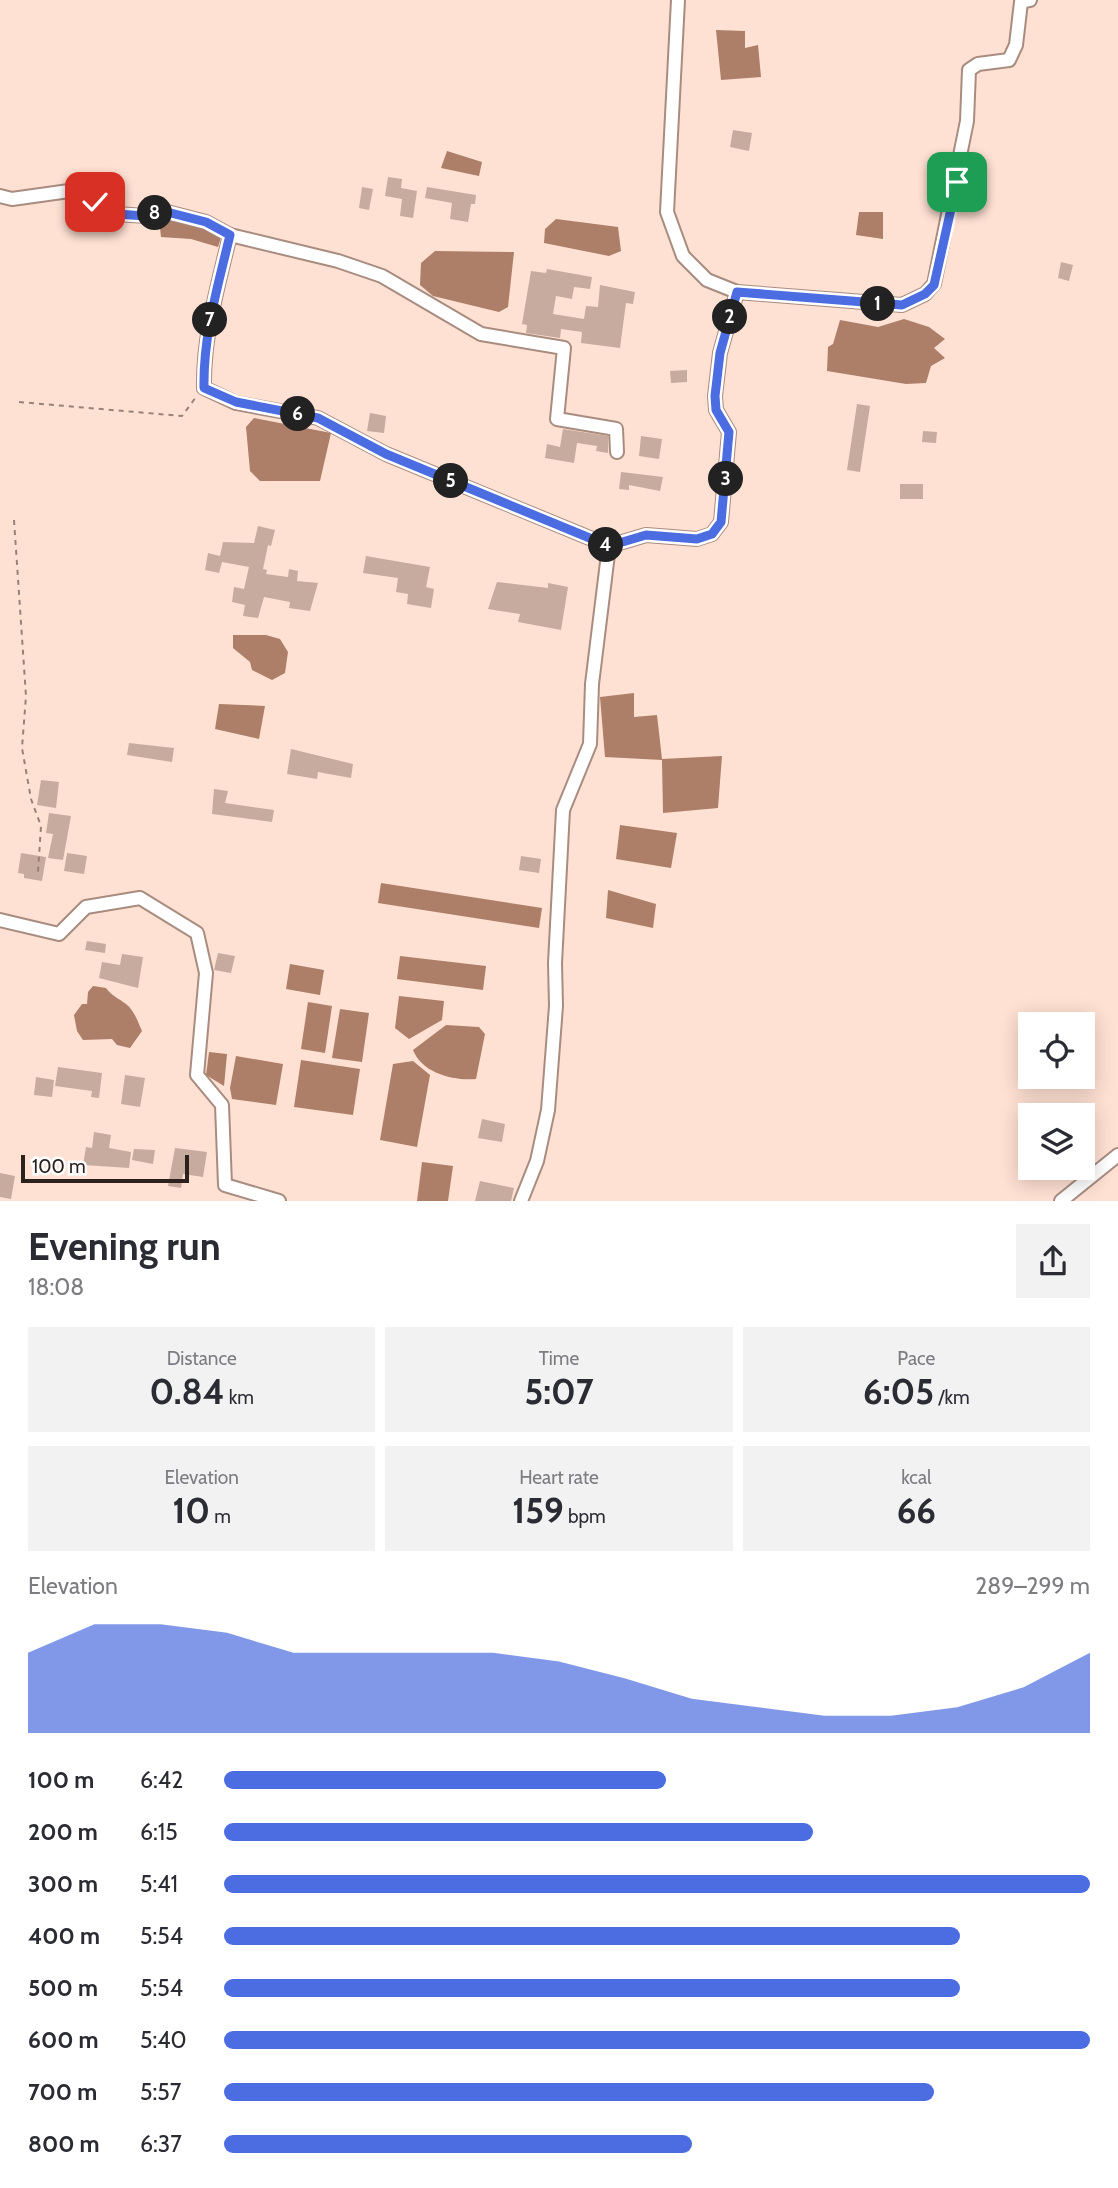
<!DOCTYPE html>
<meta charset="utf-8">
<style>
body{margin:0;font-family:Cabin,sans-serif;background:#f2f2f3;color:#2b2b33;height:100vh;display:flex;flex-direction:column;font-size:26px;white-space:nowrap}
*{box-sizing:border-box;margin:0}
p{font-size:23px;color:#7c7c81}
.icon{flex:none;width:38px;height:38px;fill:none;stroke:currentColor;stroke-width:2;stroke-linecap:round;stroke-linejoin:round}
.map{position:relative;height:1201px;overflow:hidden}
.drawer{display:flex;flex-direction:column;background:#fff;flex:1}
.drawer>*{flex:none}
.fabs{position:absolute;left:1018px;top:1012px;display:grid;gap:14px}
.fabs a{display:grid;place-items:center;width:77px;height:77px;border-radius:0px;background:#fff;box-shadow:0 4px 18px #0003;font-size:35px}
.scale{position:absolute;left:21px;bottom:18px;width:168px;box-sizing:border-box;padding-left:7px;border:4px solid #2c211d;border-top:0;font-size:19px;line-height:24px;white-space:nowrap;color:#2c211d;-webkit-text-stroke:5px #fff;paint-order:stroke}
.pin{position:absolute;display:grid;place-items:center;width:60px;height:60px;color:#fff;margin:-30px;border-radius:14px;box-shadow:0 4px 10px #0006}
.km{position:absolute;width:35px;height:35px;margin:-18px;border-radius:50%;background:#222;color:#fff;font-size:19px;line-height:35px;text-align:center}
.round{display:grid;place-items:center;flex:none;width:74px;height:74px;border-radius:0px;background:#f2f2f3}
.summary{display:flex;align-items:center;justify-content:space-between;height:119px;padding:0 28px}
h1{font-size:38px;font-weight:700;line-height:52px}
.figures{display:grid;grid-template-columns:repeat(3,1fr);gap:10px;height:119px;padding:7px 28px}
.figures div{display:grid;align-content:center;border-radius:0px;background:#f2f2f3;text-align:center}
.figures b{font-size:35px;font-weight:700}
.figures small{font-size:19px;font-weight:400}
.figures p{font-size:19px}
.chart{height:196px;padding:14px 28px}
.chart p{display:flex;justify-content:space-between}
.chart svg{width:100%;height:126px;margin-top:7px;fill:#4c6de1;opacity:.7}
ul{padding:0 28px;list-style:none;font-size:23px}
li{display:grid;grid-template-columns:112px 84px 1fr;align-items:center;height:52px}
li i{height:18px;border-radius:9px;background:#4c6de1}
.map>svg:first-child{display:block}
.water{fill:#ad7e68}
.building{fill:#c7ab9e}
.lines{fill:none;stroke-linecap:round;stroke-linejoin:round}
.street-casing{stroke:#a88c80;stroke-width:16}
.path{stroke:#978279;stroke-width:2;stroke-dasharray:5 5;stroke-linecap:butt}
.street{stroke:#fff;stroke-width:12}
.route-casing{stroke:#fff;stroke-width:14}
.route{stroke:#4c6de1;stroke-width:9}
</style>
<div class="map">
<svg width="1118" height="1201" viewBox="0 0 1118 1201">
<rect width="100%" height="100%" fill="#ffe1d3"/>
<g class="water">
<path d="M716,30L745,31V48L758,45L761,77L721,80Z"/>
<path d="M447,151L482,162L479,176L441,168Z"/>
<path d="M859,212H883V239L856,235Z"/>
<path d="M165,216L194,222L222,234L218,247L191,239L161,237L159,219Z"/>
<path d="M556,219L618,227L621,251L609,256L544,243L545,229Z"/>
<path d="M435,251L514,252L508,307L499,312L433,296L420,285L421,263Z"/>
<path d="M904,319L929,327L945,339L934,348L945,358L931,366L926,383L906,384L827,371L828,347L833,344L840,320L878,327Z"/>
<path d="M254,418L331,433L320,481H260L250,471L246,427Z"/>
<path d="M233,635H266L280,639L288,652L285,673L272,680L252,670L250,662L233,648Z"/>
<path d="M634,693V717L657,715L662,759L722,756L718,808L663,813L662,760L605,757L600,697Z"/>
<path d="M219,704L265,706L259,739L215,729Z"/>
<path d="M620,825L677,833L671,868L616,859Z"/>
<path d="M381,883L542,908L539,928L378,903Z"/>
<path d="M608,890L656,904L653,928L606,918Z"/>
<path d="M400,956L486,966L483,990L397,979Z"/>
<path d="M290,964L324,970L320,995L286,989Z"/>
<path d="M93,986L106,988C112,996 118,998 126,1004C134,1010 138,1022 142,1031L130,1048L117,1045L112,1039L83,1040L77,1031L74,1015L82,1004H87L88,992Z"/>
<path d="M399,996L444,1001L442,1020L409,1039L395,1028Z"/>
<path d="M308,1002L332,1006L325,1053L301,1049Z"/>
<path d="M340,1009L369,1013L362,1062L332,1058Z"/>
<path d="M446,1025L479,1027L485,1034L476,1079C453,1081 422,1073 413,1050Z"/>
<path d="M209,1052L227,1054L224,1086L206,1075Z"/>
<path d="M236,1056L283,1064L276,1105L232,1099L230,1088Z"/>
<path d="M301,1060L360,1069L353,1115L294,1107Z"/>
<path d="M413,1061L430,1075L417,1147L380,1140L393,1064Z"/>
<path d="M422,1162L453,1166L448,1201H417Z"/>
</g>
<g class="building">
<path d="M733,130L752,133L749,151L730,147Z"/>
<path d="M388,177L402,179L401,188L417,191L413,218L400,216L402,199L385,196Z"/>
<path d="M362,187L373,189L369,210L359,208Z"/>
<path d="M427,187L476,195L475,204H471L468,222L450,219L452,203L425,198Z"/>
<path d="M1061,262L1073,265L1069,281L1058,278Z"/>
<path d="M547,269L592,277L590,289L574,287L572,299L556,296L553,314L584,319L586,306L598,307L600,285L635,292L633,304L626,303L620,348L581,343L582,332L561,329L560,338L526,333L527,325L522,324L531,271L546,273Z"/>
<path d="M687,370V382L671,383L670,371Z"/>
<path d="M857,404L870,406L860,472L847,470Z"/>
<path d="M370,413L386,416L384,433L367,431Z"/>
<path d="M563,429L608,436V453L596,451L597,446L577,443L574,463L545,458L547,444L560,447Z"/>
<path d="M923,431L937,432L936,443L922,442Z"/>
<path d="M641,436L662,439L659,459L639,456Z"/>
<path d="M621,472L663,477L660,491L629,485V490L619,489Z"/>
<rect x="900" y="484" width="23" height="15"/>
<path d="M258,526L275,530L271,546L268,545L263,569L267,570L266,574L288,577L289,569L298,571L297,581L318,583L310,611L289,608L290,602L264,597L258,618L243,616L245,605L232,602L234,587L244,589L249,567L222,562L219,573L205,570L208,553L220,556L223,542L254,543Z"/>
<path d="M366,556L430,567L426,587L434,589L431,608L407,604L408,594L396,592L398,578L363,573Z"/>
<path d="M497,582L548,588V583L568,587L561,630L518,622L520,614L488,609Z"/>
<path d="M129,743L174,748L172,762L127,755Z"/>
<path d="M291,749L353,764L351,778L318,772L317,779L287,774Z"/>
<path d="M41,780L59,782L56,808L37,805Z"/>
<path d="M214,789L228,791L225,803L274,810L272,822L212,814Z"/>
<path d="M49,813L71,816L63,860L48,858L53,834L46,833Z"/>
<path d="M21,853L46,857L42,881L24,878V874L18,873Z"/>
<path d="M67,853L87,856L84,874L64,871Z"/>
<path d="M521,856L541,859L539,873L519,870Z"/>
<path d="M87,941L106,944L105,953L85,950Z"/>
<path d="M218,953L235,956L231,973L214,970Z"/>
<path d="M122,954L143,957L138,988L99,978L102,962L120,965Z"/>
<path d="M58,1067L102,1073L99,1098L91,1097L92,1091L55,1086Z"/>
<path d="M125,1075L145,1078L140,1107L121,1104Z"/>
<path d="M36,1077L54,1080L52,1097L34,1095Z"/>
<path d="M482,1119L505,1124L502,1142L478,1138Z"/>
<path d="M94,1132L111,1135L109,1148L131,1152L129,1168L83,1165L86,1147L92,1148Z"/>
<path d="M175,1148L207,1152L203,1177L183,1174L181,1188L168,1186Z"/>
<path d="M134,1149L155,1150L153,1164L132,1160Z"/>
<path d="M0,1173L15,1176L11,1199L0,1197Z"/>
<path d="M480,1181L514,1188L511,1201H475Z"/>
</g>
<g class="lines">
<g class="street-casing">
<g id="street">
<path d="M678,0L667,212L683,256L707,280L737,292"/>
<path d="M0,196L12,199L69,191L116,214L146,216L163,211L206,222L230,235C218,286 203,336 204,388L236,403L318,418L386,454L609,546"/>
<path d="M230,235L338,261L382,276L481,334L564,348L557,419L616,429L617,452"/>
<path d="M0,920L59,934L86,907L140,898L197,933L206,973L197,1075L222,1105L225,1185L279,1201"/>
<path d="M521,1201L537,1161L548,1110L556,1006L555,963L563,810L590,744L592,684L609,546L646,535L697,539L712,534L721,522L729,432L716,410L715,396L720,353L737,292L902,305L925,294L934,284L967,121L969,70L978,64L1009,60L1016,45L1021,2L1030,0"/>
<path d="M1061,1201L1118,1155"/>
</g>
</g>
<g class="path">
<path d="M19,402L182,416L196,397"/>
<path d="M14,520L26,696L22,748L31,799L41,826L38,872"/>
</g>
<use href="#street" class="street"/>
</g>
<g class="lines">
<g class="route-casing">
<path id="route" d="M95,202L116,214L146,216L163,211L206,222L230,235C218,286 203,335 204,388L236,402L318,418L386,454L609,546L646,535L697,539L712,534L721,522L729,432L716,410L715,396L720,353L737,292L902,305L925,294L934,285L957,182"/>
</g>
<use href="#route" class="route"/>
</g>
</svg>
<div class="fabs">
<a><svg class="icon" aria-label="locate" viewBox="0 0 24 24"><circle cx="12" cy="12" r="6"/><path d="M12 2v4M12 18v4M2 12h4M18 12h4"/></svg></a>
<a><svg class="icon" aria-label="layers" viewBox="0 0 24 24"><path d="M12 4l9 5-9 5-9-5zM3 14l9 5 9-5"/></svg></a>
</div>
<div class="scale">100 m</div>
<div class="pin" style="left:957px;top:182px;background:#1e9e55"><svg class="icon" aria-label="arrive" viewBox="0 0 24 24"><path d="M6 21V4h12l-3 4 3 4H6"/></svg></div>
<div class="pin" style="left:95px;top:202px;background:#d93025"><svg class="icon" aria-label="check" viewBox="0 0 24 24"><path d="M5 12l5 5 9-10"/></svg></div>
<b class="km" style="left:878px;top:304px">1</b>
<b class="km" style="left:730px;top:317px">2</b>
<b class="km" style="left:726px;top:479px">3</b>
<b class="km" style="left:606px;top:545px">4</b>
<b class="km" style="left:451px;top:481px">5</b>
<b class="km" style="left:298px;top:414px">6</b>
<b class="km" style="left:210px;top:320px">7</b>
<b class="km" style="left:155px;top:213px">8</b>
</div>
<section class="drawer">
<div class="summary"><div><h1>Evening run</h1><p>18:08</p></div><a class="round"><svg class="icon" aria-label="share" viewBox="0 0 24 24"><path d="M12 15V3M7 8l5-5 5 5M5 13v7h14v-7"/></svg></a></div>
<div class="figures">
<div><p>Distance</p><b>0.84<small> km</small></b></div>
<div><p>Time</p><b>5:07</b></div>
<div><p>Pace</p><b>6:05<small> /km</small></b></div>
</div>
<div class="figures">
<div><p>Elevation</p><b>10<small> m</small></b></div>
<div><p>Heart rate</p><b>159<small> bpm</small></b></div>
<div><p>kcal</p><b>66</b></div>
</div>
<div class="chart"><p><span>Elevation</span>289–299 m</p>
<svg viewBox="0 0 160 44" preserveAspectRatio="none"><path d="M0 44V16L10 6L20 6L30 9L40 16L50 16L60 16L70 16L80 19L90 25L100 32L110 35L120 38L130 38L140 35L150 28L160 16V44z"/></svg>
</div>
<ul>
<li><b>100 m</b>6:42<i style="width:51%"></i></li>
<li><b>200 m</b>6:15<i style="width:68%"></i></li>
<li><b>300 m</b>5:41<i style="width:100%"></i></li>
<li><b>400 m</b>5:54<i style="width:85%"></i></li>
<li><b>500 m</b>5:54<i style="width:85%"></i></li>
<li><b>600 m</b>5:40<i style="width:100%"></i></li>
<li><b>700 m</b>5:57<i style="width:82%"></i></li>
<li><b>800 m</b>6:37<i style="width:54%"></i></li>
</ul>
</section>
